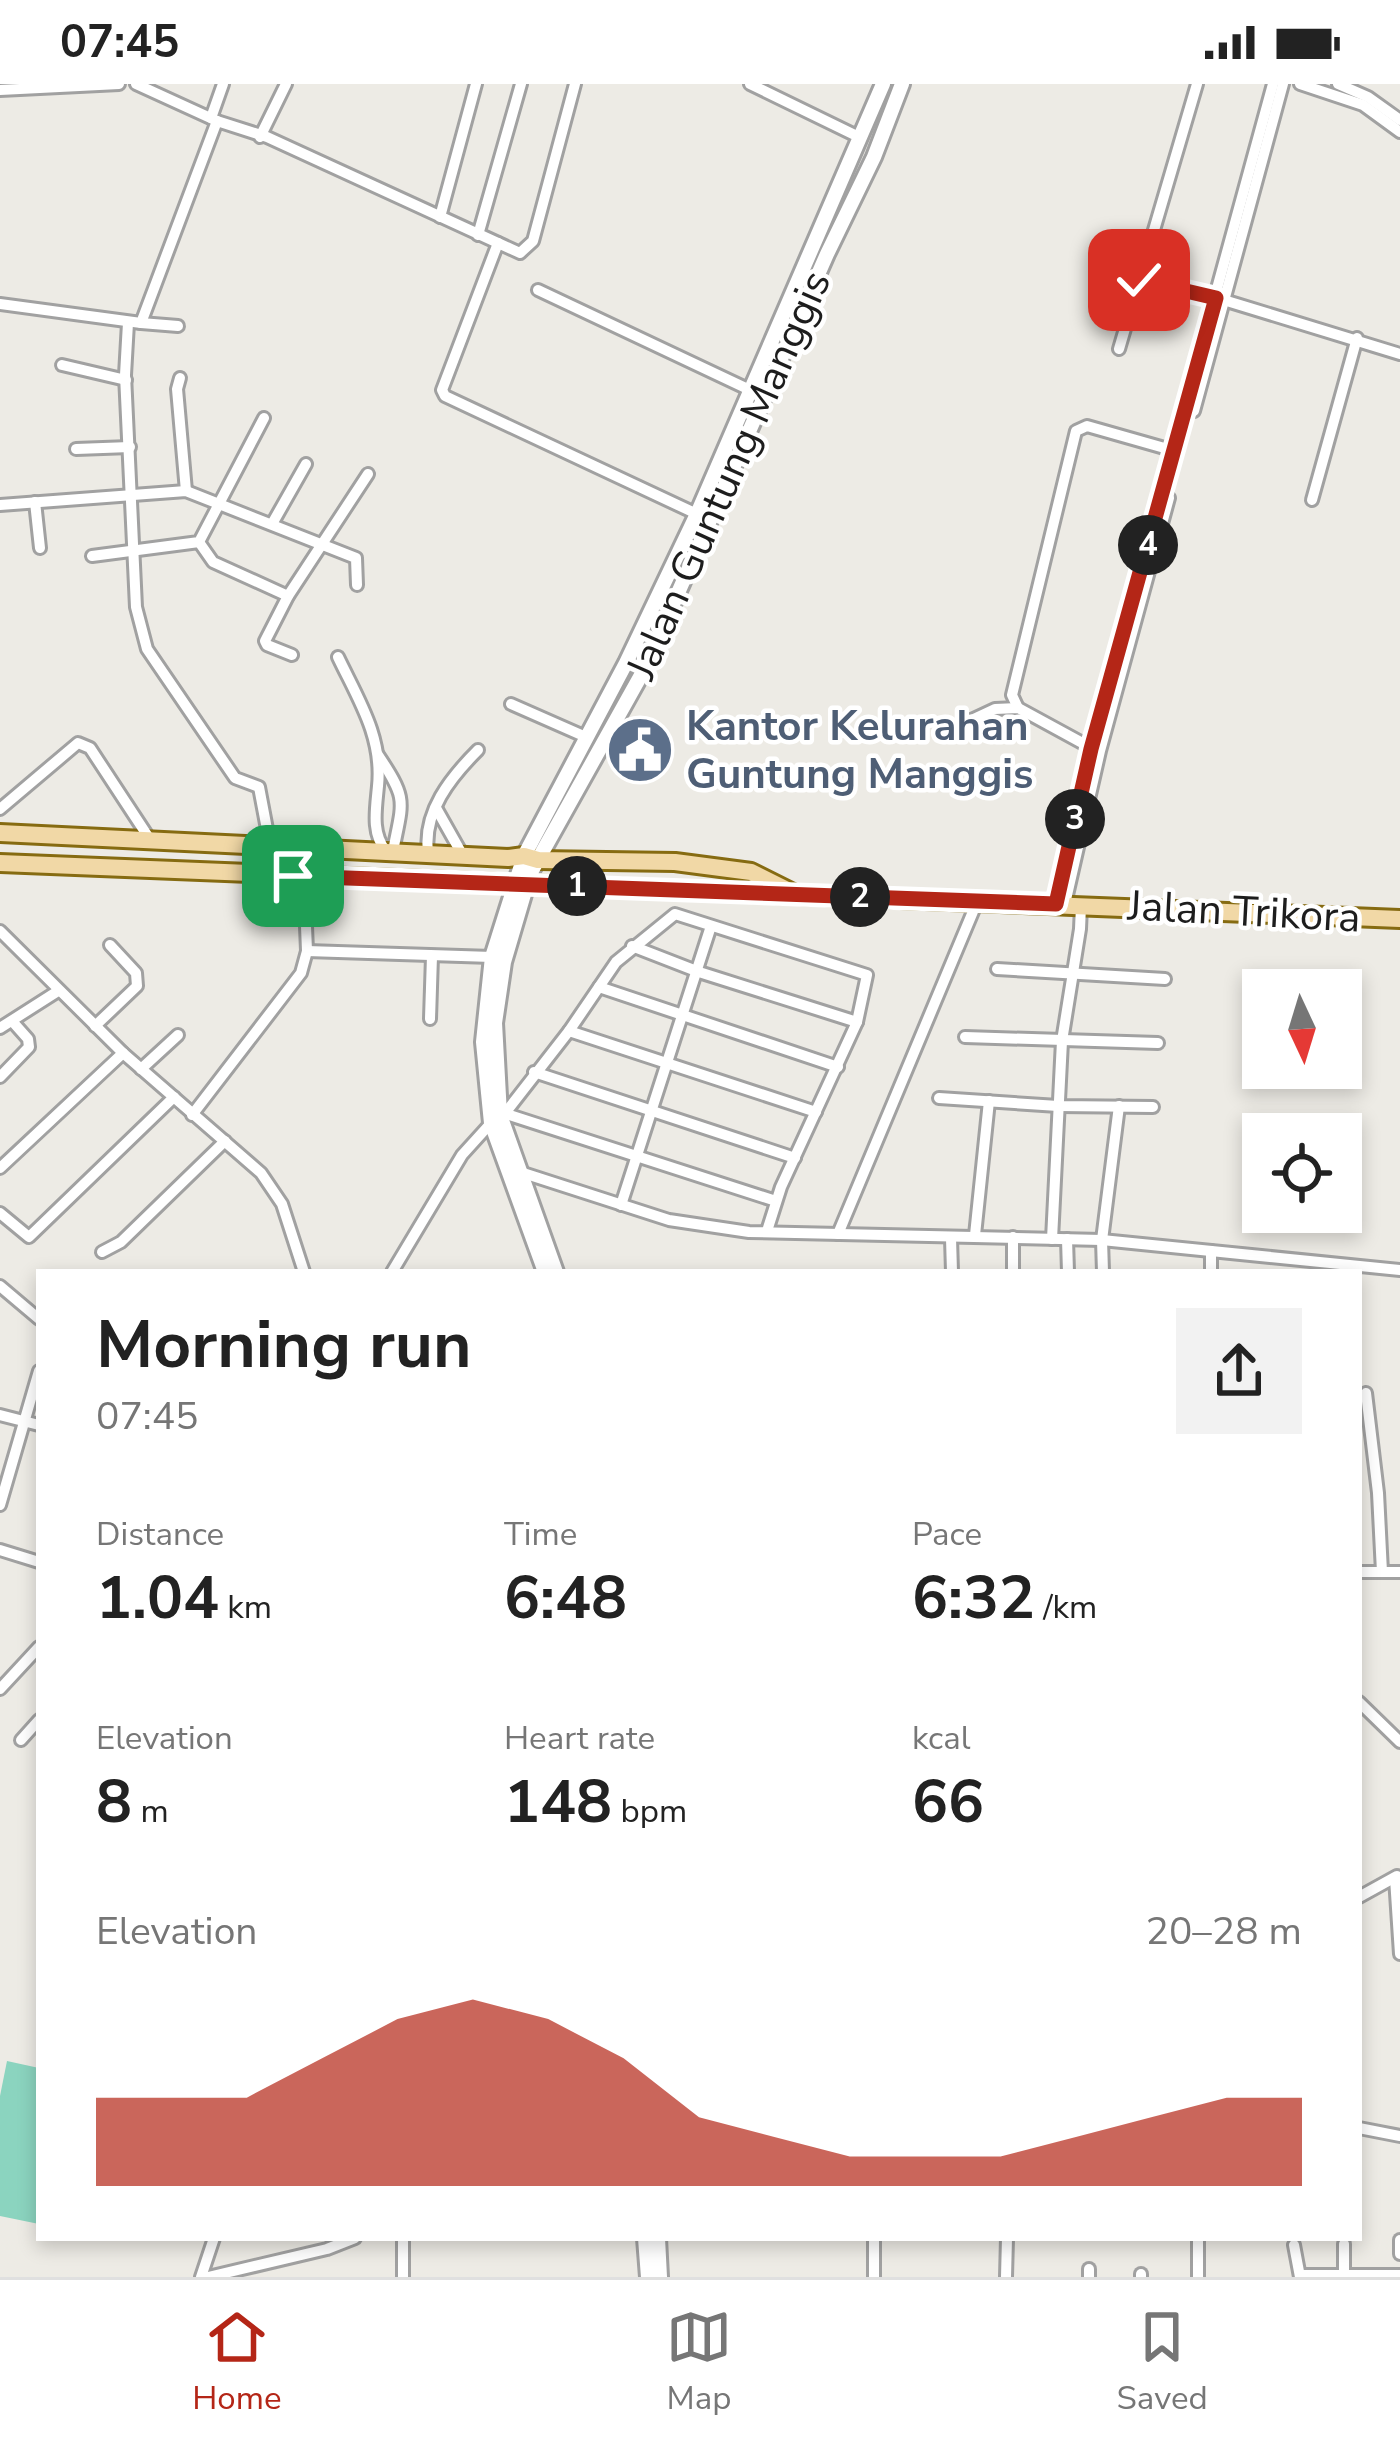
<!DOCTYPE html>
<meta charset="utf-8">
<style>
body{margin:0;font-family:"Nunito Sans",sans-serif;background:#f2f2f2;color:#222;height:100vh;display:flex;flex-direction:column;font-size:45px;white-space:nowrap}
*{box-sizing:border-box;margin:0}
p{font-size:39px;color:#767676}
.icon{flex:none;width:66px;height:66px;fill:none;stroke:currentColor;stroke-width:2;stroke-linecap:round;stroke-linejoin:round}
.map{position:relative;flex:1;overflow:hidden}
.drawer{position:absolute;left:36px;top:1185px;width:1326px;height:972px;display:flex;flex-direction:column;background:#fff;border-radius:0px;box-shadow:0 6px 18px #0003}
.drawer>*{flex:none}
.needle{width:78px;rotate:176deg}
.tools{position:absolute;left:1242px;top:885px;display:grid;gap:24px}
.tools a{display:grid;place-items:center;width:120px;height:120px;border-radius:0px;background:#fff;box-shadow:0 6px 18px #0003;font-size:60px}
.pin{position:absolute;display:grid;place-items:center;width:102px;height:102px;color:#fff;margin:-51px;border-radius:24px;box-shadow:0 6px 18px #0006}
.km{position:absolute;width:60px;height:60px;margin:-30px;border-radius:50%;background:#222;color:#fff;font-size:33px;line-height:60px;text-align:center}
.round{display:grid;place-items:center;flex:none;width:126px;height:126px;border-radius:0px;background:#f2f2f2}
.head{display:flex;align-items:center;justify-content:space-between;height:204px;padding:0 60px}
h1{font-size:66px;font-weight:700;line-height:90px}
.stats{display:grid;grid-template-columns:repeat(3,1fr);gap:18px;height:204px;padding:12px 60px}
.stats div{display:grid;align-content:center}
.stats b{font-size:60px;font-weight:700}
.stats small{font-size:33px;font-weight:400}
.stats p{font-size:33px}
.chart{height:336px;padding:24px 60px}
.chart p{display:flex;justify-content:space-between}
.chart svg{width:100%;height:216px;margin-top:12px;fill:#b42617;opacity:.7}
.status{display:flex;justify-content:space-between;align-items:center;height:84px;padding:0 60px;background:#fff;direction:ltr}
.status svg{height:33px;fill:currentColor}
.tabs{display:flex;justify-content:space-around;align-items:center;height:168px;border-top:3px solid #e0e0e0;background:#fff;font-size:33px;color:#767676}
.tabs a{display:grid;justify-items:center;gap:6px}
.tabs .selected{color:#b42617}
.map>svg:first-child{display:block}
.pitch{fill:#8bd4bf}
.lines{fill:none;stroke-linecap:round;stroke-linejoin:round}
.minor-casing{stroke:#a1a1a1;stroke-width:16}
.tertiary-casing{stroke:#a1a1a1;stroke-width:20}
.primary-casing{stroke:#866b11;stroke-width:22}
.minor{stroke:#fff;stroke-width:10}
.tertiary{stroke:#fff;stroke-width:14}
.primary{stroke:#f1d8a6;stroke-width:16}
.route-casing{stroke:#fff;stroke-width:24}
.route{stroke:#b42617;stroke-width:15}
.labels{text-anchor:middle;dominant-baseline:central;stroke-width:9;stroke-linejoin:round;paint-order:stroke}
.street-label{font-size:42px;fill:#1d1d1d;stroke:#fff}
.service-label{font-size:42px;font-weight:bold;fill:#4e5e75;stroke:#fff;text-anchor:start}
</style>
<div class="status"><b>07:45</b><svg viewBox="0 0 49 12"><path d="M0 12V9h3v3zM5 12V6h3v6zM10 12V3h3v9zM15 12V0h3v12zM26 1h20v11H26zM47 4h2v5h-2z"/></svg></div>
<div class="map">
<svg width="1400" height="2193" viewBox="0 0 1400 2193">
<rect width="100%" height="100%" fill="#edebe5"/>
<path class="pitch" d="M7,1977L39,1984V2140L0,2132V2012Z"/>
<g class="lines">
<g class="minor-casing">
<g id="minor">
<path d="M136,0L217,37L267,53L520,169L533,157L575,0"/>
<path d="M750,0L861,54"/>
<path d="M1300,0L1363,21L1400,48"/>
<path d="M1338,0L1368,13L1400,36"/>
<path d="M0,6L119,0"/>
<path d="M211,34L223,0"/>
<path d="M260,53L286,0"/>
<path d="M440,133L476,0"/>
<path d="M478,151L521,0"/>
<path d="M498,159L442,306L445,312L697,430"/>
<path d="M1139,196L1217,214L1400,270"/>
<path d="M538,206L750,306"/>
<path d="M0,220L141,239L217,37"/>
<path d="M128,239L125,291L136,523L147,565L235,694L259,703L270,761"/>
<path d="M141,239L178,242"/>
<path d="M1119,265L1197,0"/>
<path d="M62,281L126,296"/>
<path d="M180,294L177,305L186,407"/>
<path d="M1194,327L1283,0"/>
<path d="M76,365L130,363"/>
<path d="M1312,416L1357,254"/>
<path d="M35,418L40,464"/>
<path d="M0,421L186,407L356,474L357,501"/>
<path d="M272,440L306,380"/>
<path d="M199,458L213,478L288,512"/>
<path d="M92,472L199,458L264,334"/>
<path d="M292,571L267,561L265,557L288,512L368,390"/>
<path d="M338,573C358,615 383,653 378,702C376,725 371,749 386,767"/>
<path d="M511,620L586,653"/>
<path d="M1018,624L1012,611L1076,347L1087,342L1175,367"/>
<path d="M948,647L995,625L1018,624L1097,667"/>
<path d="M378,671C408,716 403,716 393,767"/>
<path d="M436,724L462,770"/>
<path d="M0,725L78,659L90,664L151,757"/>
<path d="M428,768C423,728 450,694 478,666"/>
<path d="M1056,820L1091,665L1273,0"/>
<path d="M1065,820L1100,667L1169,414"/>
<path d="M0,847L123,969L261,1089L282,1120L304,1188"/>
<path d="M632,862L699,888L857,938"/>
<path d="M307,867L492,873"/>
<path d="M997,885L1165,895"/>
<path d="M599,903L838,983"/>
<path d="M430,935L432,872"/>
<path d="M95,942L137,902L136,889L110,861"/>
<path d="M0,944L58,907"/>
<path d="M569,947L816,1028"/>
<path d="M965,953L1158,959"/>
<path d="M141,985L178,951"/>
<path d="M534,988L795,1074"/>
<path d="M0,993L29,963L28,955L12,937"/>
<path d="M939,1014L1058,1022L1153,1023"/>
<path d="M506,1028L569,947L616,878L675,830L867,891L857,938L781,1103L767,1147"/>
<path d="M503,1029L776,1117"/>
<path d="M192,1031L301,889L307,867L304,792"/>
<path d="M0,1084L123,969"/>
<path d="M514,1086L669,1136L749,1148L1102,1156L1400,1186"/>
<path d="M621,1121L711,842"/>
<path d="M0,1129L29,1153L174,1013"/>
<path d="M838,1150L977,818"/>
<path d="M975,1151L989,1017"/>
<path d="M1013,1153V1188"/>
<path d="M951,1154L952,1188"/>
<path d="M1052,1155L1062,957L1080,845L1081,822"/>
<path d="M1067,1155L1068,1188"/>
<path d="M1211,1167V1188"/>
<path d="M102,1168L121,1158L225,1057"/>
<path d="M392,1188L462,1071L491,1039"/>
<path d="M1103,1188L1102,1156L1119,1022"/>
<path d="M0,1202L39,1235"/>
<path d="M1366,1309L1378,1409L1382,1488"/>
<path d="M0,1331L39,1341"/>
<path d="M0,1421L39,1287"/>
<path d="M0,1466L39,1478"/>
<path d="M1359,1488H1400"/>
<path d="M0,1605L39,1563"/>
<path d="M1359,1618L1400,1658"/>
<path d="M21,1656L39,1636"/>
<path d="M1395,1794L1400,1870"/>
<path d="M1359,1813L1397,1792"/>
<path d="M1359,2044L1400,2052"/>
<path d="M874,2154V2193"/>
<path d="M1198,2154V2193"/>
<path d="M1400,2156V2170"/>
<path d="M1294,2161L1300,2193"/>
<path d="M1089,2185V2193"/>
<path d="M1141,2190V2193"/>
<path d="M1344,2190V2160"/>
<path d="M1300,2191H1400"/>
<path d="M201,2193L214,2154"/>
<path d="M208,2193L327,2165L355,2154"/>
<path d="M403,2193V2154"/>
<path d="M1006,2193L1007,2154"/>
</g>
</g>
<g class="tertiary-casing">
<g id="tertiary">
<path d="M545,1188L491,1039L483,958L492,873L524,772L626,579L697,430L883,0"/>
<path d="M556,1188L500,1031L495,939L504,878L530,790L645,584L827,170L874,73L902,0"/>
<path d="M645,2154L648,2193"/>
<path d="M658,2154L660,2193"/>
</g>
</g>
<g class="primary-casing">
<g id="primary">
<path d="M0,749L508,774L524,772L538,776L675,778L751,788L793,809"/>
<path d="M0,779L1400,835"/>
</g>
</g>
<use href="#minor" class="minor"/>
<use href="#tertiary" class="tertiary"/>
<use href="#primary" class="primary"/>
</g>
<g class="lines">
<g class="route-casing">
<path id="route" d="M293,792L1056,820L1091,665L1216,214L1139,196"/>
</g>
<use href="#route" class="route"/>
</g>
<defs>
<g id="civic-disc" transform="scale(3.45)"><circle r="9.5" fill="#5c6f8a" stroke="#fff"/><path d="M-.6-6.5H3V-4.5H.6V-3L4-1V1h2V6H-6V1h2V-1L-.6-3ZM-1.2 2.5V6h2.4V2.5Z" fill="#fff"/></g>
</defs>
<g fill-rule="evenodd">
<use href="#civic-disc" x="640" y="666"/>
</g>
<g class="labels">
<g class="street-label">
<text transform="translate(729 391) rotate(-66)">Jalan Guntung Manggis</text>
<text transform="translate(1244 828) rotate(3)">Jalan Trikora</text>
</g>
<g class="service-label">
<text x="686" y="642">Kantor Kelurahan<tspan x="686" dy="48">Guntung Manggis</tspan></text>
</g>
</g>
</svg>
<div class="tools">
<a><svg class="needle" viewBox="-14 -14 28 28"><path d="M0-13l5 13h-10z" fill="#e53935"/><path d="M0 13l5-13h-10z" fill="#767676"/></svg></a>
<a><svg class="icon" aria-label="locate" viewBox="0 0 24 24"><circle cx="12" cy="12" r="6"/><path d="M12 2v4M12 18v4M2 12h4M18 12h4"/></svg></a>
</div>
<div class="pin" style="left:293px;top:792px;background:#1e9e55"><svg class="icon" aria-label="arrive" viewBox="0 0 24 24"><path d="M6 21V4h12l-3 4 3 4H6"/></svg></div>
<div class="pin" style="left:1139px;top:196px;background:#d93025"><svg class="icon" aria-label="check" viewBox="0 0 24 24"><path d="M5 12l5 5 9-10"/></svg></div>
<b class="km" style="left:577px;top:802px">1</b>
<b class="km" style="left:860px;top:813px">2</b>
<b class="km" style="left:1075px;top:735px">3</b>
<b class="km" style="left:1148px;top:461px">4</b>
<section class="drawer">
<div class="head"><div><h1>Morning run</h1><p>07:45</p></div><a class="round"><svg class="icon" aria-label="share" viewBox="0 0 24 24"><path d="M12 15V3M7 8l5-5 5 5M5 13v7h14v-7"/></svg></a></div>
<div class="stats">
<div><p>Distance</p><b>1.04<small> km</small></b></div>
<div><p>Time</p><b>6:48</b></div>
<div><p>Pace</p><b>6:32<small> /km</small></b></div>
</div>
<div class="stats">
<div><p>Elevation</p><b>8<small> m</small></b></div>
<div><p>Heart rate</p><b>148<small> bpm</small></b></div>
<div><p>kcal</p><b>66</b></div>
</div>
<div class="chart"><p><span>Elevation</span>20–28 m</p>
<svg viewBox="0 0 160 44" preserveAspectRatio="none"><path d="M0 44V26L10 26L20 26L30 18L40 10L50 6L60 10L70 18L80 30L90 34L100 38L110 38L120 38L130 34L140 30L150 26L160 26V44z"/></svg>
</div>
</section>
</div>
<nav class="tabs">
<a class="selected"><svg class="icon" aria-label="home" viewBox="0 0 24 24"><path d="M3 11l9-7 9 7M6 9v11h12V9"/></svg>Home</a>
<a><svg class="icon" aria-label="map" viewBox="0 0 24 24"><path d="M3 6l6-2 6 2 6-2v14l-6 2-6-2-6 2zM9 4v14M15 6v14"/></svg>Map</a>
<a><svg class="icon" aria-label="saved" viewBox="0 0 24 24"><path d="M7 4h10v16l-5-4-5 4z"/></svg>Saved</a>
</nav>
